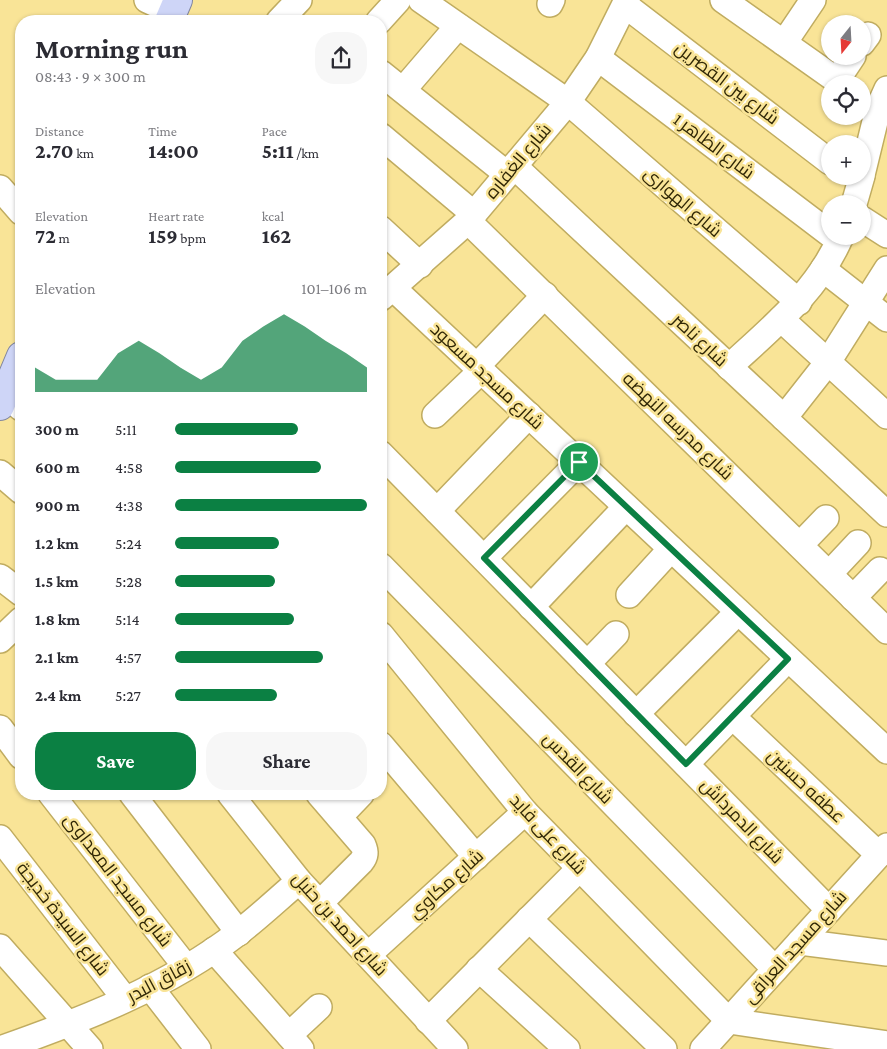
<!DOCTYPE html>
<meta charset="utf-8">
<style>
body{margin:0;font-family:"Crimson Pro",Cairo,serif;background:#f7f7f7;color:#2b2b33;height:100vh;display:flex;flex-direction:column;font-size:19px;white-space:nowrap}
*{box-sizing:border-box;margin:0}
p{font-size:16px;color:#7c7c81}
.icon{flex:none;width:28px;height:28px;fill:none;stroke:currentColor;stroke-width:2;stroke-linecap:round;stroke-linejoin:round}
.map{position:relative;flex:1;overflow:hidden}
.side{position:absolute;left:15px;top:15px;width:372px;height:785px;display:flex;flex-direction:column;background:#fff;border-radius:20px;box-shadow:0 1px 4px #0004}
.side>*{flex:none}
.needle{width:32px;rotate:198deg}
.buttons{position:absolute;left:821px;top:15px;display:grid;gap:10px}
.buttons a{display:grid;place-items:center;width:50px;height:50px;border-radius:50%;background:#fff;box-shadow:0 1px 4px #0004;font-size:25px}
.pin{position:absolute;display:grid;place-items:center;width:42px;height:42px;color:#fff;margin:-21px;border:2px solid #fff;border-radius:50%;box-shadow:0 1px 5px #0007}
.round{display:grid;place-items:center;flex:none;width:52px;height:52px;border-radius:20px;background:#f7f7f7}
.summary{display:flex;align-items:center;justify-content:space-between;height:85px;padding:0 20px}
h1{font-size:28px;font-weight:700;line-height:38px}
.metrics{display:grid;grid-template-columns:repeat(3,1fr);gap:8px;height:85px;padding:5px 20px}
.metrics div{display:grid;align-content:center}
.metrics b{font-size:21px;font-weight:700}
.metrics small{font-size:14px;font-weight:400}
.metrics p{font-size:14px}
.chart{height:140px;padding:10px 20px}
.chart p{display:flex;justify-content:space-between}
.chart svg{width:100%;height:90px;margin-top:5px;fill:#0b8043;opacity:.7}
.primary-button{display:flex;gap:10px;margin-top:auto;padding:10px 20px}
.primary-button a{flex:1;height:58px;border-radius:20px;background:#0b8043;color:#fff;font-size:20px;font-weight:700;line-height:58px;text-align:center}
.primary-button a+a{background:#f7f7f7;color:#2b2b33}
ul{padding:0 20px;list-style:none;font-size:16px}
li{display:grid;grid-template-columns:80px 60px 1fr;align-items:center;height:38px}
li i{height:12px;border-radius:6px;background:#0b8043}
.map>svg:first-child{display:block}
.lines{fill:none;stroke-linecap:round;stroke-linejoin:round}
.minor-casing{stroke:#c0ac60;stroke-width:28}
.major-casing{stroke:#81869f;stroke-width:30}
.minor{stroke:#fff;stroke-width:25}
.major{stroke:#ced5f7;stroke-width:28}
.route-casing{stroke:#fff;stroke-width:10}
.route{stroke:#0b8043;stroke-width:6}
.labels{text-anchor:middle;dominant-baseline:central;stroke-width:5;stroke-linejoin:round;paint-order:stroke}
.street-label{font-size:18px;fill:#302706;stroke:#f9e497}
</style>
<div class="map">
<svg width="887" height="1049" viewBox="0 0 887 1049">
<rect width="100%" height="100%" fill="#f9e497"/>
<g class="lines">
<g class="minor-casing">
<g id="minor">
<path d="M147,0L173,12"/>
<path d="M421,0L568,102L799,302"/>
<path d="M723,0L842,84"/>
<path d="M550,4L552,0"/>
<path d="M625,5L830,162"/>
<path d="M279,21L299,0"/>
<path d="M379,21L398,0"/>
<path d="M784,43L813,0"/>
<path d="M862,43L868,35"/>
<path d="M598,58L830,234"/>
<path d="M381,73L507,174"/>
<path d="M837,80L853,56"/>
<path d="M403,90L458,26"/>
<path d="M381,136L474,214"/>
<path d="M514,166L887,514"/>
<path d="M862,175L878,109L887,89"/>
<path d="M0,188L21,212"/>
<path d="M854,204L862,176"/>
<path d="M862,219L887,235"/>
<path d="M468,221L887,631"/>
<path d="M381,229L420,265"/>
<path d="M823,269L887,319"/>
<path d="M393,288L887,751"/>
<path d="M381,298L468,221L568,102L598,58L627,0"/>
<path d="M781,319L887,416"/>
<path d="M477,366L545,295"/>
<path d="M729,367C771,328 818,291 841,236"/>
<path d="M5,394L21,408"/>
<path d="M435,415L481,371"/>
<path d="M784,418L828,362L887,269"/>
<path d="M381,454L829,910"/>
<path d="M0,473L21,491"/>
<path d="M437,511L529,415"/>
<path d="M800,545L826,518"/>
<path d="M484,558L579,462"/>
<path d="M381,566L775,969"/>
<path d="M829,574L858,543"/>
<path d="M0,577L21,593"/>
<path d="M629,595L671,549"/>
<path d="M853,598L880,570"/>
<path d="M531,607L626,507"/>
<path d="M381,635L525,812L729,1021L887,1044"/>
<path d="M0,640L21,620"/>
<path d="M587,664L616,634"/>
<path d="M636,714L738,612"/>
<path d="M733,717L879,855"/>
<path d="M0,728L21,756"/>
<path d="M381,745L476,857"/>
<path d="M686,764L788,659"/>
<path d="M51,794L186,967"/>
<path d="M132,794L239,933"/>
<path d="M230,794L299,881L455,1049"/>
<path d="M319,794L363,845C366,852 366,856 361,862L320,903"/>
<path d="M339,817L361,794"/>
<path d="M0,838L125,999"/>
<path d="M529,919L664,1049"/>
<path d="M800,942L887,953"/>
<path d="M0,947L90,1049"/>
<path d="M214,950L301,1049"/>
<path d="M368,955L525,812"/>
<path d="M479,969L567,1049"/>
<path d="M150,987L198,1049"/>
<path d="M428,1021L580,868"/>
<path d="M289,1035L319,1007"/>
<path d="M0,1049C83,1020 168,987 238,933C259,917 279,898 299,881"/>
<path d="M703,1049L887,846"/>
</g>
</g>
<g class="major-casing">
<g id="major">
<path d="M169,21L178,0"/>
<path d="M0,406L21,356"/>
</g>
</g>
<use href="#minor" class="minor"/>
<use href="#major" class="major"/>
</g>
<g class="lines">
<g class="route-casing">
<path id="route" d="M579,462L788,659L686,764L484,558Z"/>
</g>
<use href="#route" class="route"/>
</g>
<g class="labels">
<g class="street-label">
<text transform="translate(727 83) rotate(37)">شارع بين القصرين</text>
<text transform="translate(714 146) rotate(37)">شارع الظاهر 1</text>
<text transform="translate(518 161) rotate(-50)">شارع الغفاره</text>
<text transform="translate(683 202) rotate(41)">شارع الهوارى</text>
<text transform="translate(700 340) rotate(43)">شارع ناصر</text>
<text transform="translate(487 376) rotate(43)">شارع مسجد مسعود</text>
<text transform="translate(678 426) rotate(44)">شارع مدرسه النهضه</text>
<text transform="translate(578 768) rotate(46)">شارع القدس</text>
<text transform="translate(806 786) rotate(43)">عطفه حسنين</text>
<text transform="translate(742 821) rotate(46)">شارع الدمرداش</text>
<text transform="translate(548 834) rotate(47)">شارع على فايد</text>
<text transform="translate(118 880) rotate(52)">شارع مسجد المعداوى</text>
<text transform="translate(446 884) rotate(-42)">شارع مكاوي</text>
<text transform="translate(63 919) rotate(52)">شارع السيدة خديجة</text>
<text transform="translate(340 924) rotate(48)">شارع احمد بن حنبل</text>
<text transform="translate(795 947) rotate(-48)">شارع مسجد العراقى</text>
<text transform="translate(159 981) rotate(-28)">زقاق البدر</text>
</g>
</g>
</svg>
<div class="buttons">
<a><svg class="needle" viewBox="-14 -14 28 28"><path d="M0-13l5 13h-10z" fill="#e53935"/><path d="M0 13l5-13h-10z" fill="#7c7c81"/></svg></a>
<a><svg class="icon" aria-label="locate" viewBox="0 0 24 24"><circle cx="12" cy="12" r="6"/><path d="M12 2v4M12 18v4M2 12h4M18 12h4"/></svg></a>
<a>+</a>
<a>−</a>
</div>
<div class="pin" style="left:579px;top:462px;background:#1e9e55"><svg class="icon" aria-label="arrive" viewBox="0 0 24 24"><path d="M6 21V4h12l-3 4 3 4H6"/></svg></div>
<section class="side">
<div class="summary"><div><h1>Morning run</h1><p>08:43 · 9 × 300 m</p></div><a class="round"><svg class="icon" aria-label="share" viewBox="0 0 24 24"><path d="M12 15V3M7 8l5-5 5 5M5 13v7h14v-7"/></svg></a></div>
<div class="metrics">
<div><p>Distance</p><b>2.70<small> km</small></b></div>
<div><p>Time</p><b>14:00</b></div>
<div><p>Pace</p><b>5:11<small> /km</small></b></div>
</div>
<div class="metrics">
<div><p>Elevation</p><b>72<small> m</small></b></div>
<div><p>Heart rate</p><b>159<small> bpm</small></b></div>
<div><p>kcal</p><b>162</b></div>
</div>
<div class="chart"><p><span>Elevation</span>101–106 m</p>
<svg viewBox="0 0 160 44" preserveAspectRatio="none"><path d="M0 44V32L10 38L20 38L30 38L40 25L50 19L60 25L70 32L80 38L90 32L100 19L110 12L120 6L130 12L140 19L150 25L160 32V44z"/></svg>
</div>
<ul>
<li><b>300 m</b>5:11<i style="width:64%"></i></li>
<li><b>600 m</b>4:58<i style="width:76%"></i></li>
<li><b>900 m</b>4:38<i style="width:100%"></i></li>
<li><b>1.2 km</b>5:24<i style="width:54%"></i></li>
<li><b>1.5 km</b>5:28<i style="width:52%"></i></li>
<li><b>1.8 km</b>5:14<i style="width:62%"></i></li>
<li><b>2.1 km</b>4:57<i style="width:77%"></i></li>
<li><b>2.4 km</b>5:27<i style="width:53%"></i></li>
</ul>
<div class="primary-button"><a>Save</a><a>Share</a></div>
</section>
</div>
